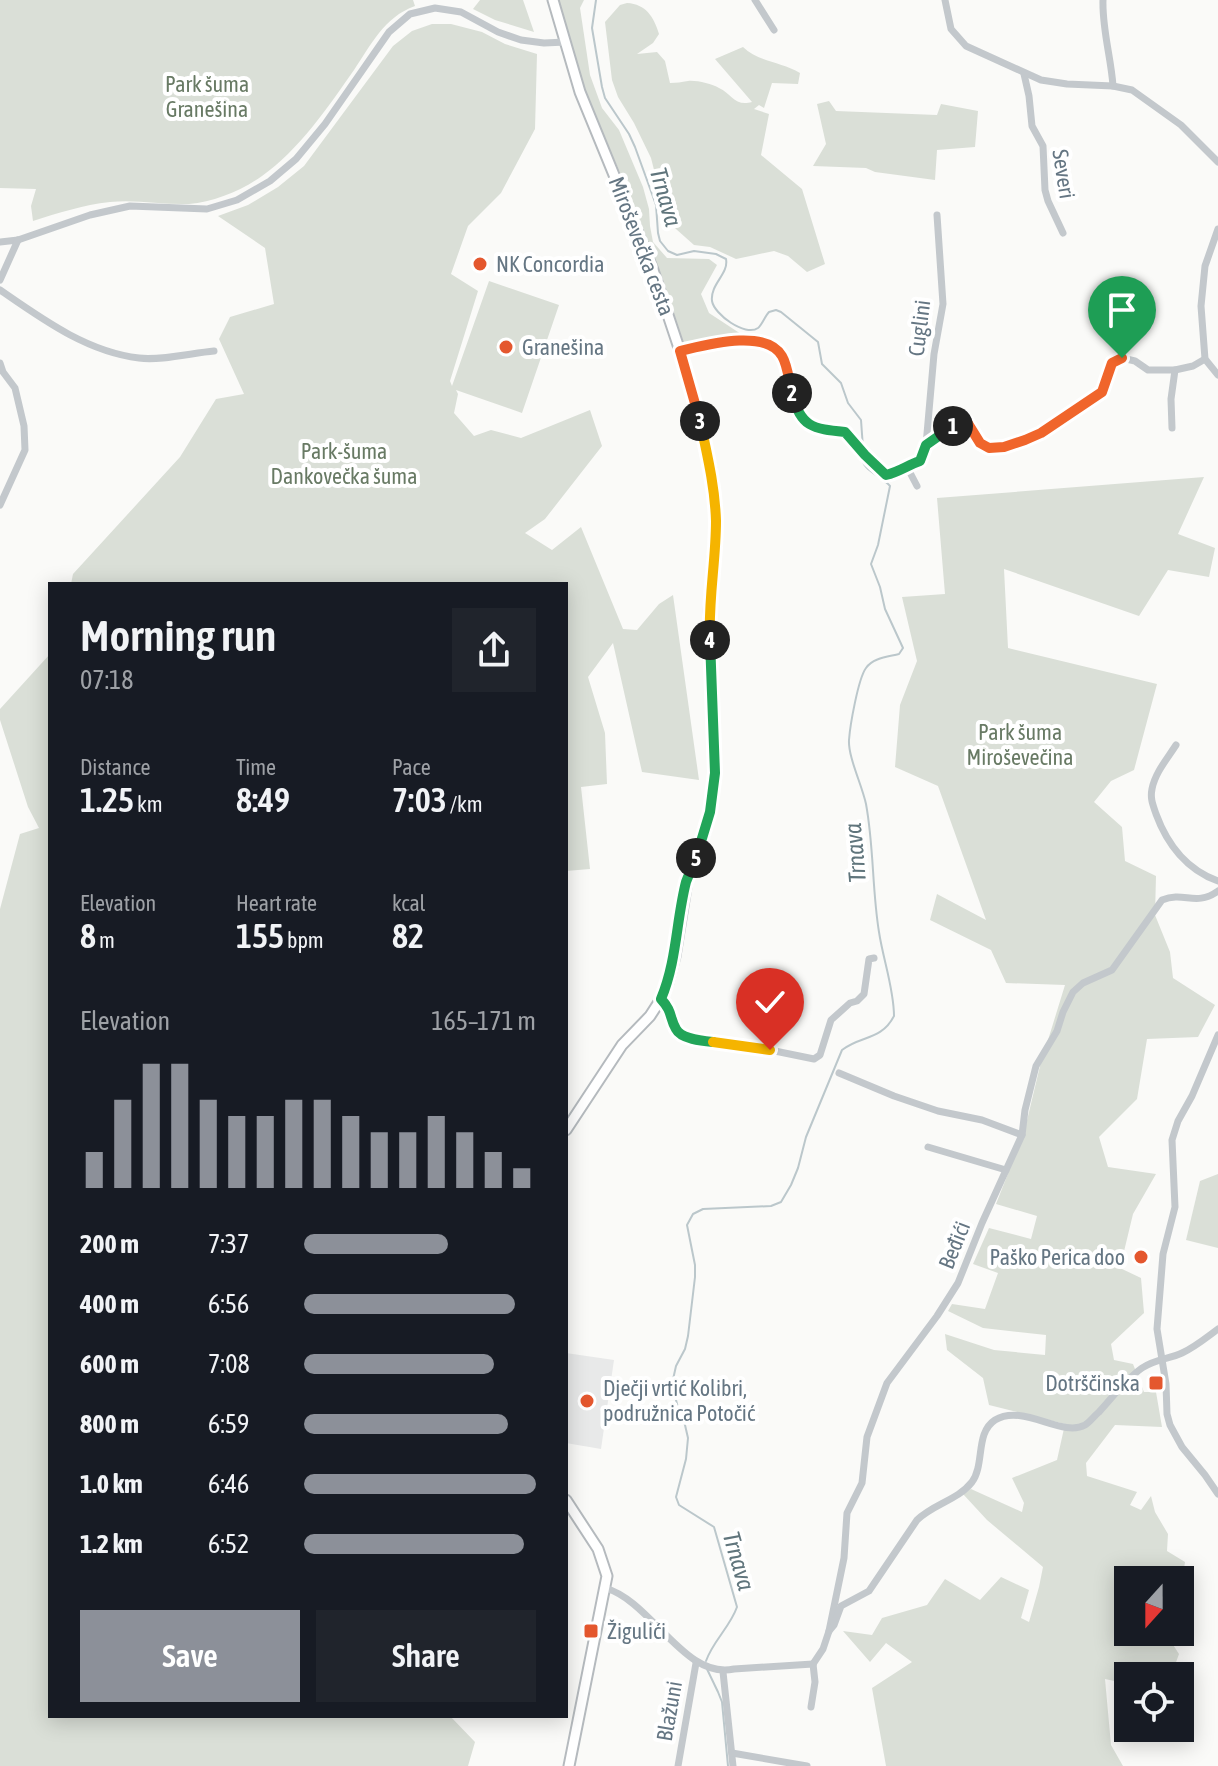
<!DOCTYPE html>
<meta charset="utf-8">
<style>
body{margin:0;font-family:"Asap Condensed",sans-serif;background:#20242c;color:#f1f3f6;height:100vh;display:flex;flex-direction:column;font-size:30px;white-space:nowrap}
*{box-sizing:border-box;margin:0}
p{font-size:26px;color:#9ea1a6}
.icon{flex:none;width:44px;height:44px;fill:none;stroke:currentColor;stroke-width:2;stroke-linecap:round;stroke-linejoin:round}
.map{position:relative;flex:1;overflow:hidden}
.side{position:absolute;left:48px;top:582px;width:520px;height:1136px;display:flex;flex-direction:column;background:#171b24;border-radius:0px;box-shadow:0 4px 20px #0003}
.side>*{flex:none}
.needle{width:52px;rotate:201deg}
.fabs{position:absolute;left:1114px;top:1566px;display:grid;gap:16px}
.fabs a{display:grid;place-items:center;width:80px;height:80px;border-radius:0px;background:#171b24;box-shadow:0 4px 20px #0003;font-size:40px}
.pin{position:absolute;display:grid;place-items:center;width:68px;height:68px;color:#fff;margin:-82px -34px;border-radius:50% 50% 50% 0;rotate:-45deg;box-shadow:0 0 8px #0007}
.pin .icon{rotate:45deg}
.km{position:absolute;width:40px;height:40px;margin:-20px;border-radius:50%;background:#222;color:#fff;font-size:22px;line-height:40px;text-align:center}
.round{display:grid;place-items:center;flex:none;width:84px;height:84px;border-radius:0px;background:#20242c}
.summary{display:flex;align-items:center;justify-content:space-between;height:136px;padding:0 32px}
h1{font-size:44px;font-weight:600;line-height:60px}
.figures{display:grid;grid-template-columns:repeat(3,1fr);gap:12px;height:136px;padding:8px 32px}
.figures div{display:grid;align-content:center}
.figures b{font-size:34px;font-weight:600}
.figures small{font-size:22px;font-weight:400}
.figures p{font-size:22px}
.chart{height:224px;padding:16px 32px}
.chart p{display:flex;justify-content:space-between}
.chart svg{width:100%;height:144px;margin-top:8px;stroke:#8c9099;stroke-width:6}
.cta{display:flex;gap:16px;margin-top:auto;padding:16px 32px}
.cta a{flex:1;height:92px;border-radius:0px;background:#8c9099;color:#fff;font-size:32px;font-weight:600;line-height:92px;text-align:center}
.cta a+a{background:#20242c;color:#f1f3f6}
ul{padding:0 32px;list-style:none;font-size:26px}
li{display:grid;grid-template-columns:128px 96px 1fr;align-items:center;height:60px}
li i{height:20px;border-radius:10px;background:#8c9099}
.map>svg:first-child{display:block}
.built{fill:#e8e9e9}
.green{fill:#dadfd7}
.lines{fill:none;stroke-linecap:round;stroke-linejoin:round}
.stream{stroke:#bbc7cb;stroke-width:2}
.major-casing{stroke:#b5babe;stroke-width:13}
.minor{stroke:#c3c8cc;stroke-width:7}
.major{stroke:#fff;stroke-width:9}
.split-1-casing{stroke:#fff;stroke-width:16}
.split-2-casing{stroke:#fff;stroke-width:16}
.split-3-casing{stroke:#fff;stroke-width:16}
.split-4-casing{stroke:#fff;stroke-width:16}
.split-5-casing{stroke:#fff;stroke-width:16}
.split-6-casing{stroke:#fff;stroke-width:16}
.split-7-casing{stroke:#fff;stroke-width:16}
.split-1{stroke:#f0652b;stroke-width:10}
.split-2{stroke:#22a559;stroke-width:10}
.split-3{stroke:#f0652b;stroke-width:10}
.split-4{stroke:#f5b400;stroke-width:10}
.split-5{stroke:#22a559;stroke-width:10}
.split-6{stroke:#22a559;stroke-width:10}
.split-7{stroke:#f5b400;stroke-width:10}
.poi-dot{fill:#e4572e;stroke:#fff;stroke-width:3}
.labels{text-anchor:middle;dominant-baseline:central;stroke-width:8;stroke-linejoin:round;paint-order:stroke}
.park-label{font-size:22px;fill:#687a64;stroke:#fff}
.street-label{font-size:22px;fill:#657683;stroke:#fff}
.poi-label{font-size:22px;fill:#657683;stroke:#fff;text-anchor:start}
.water-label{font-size:24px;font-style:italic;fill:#60757c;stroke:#fff}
</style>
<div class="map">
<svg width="1218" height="1766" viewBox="0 0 1218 1766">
<rect width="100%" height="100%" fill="#fafaf8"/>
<path class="built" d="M566,1353L614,1360L601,1449L566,1443Z"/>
<g class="green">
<path d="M0,0H413L415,6C384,17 371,45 354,70C329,106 298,151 262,176C241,191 214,202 189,204C163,205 136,199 110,202C83,205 58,213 33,221L31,206L36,189L0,188Z"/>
<path d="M480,0H523L534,32L495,20L473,9Z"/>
<path d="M556,0H584L580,8L590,75L602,108L619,130L643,187L649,209L650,226L653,242L667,258L709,259L717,265L701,294L709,313L741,334L680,343L632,199L585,95Z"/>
<path d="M627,3C646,4 654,17 659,34L653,43L637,54L657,52L665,61L670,83C677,83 681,82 688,81C696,80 712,84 719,88C732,94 735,107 752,102L715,59L743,47C758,62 782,62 800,73L798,84L772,83L764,108L759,105L754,109L769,114L761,155L802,189L825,264L807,272L788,256L774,251L736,259L710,247L694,245L667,221L651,158L634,123L618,97L612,80L605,22L620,5Z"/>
<path d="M432,24H451L482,32L505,44L537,54L535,129L501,193L468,226L451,274L478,291L450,381L452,386L489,281L559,305L522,413L456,390L458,394L454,413L474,436L491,430L521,438L590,410L602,446L545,519L525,533L552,550L581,527L623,629L637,630L659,604L673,595L699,780L642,772L613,643L588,677L605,733L607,784L581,787L590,869L566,871V584H71L73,574L180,457L216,399L244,394L219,339L230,317L274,304L265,248L218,216L248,205L278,187L304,166L393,46L412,31Z"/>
<path d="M829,101L836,111L937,115L941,104L978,111L975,147L937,150L935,180L875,172L866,168L813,166L826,144L817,104Z"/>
<path d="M1204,477L1178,534L1215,548L1209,577L1168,570L1139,616L1004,569L1008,648L1157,684L1134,770L1111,781L1094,802L1122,827L1125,861L1156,876L1155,915L1170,952L1173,978L1215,1005L1198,1037L1147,1039L1137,1099L1099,1137L1108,1167L1156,1174L1133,1214L1120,1268L1141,1278L1144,1313L1111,1344L1114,1360L1133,1364L1144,1392H1156L1162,1427L1115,1425L1086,1463L1087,1476L1137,1492L1130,1505L1141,1510L1151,1496L1155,1512L1168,1534L1167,1551L1185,1562L1182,1583L1180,1580H1174L1163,1575L1159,1580H1128V1632H1171L1168,1637L1179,1654L1171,1676H1128V1684L1105,1679L1111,1745L1123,1766H886L872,1688L912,1662L886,1643L870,1662L843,1631L872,1635L882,1618L927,1605L945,1579L980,1600L1001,1577L1029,1590L1021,1618L1029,1622L1039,1587L1043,1567L987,1520L963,1494L971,1489L1022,1512L1024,1503L1012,1478L1057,1460L1065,1424L989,1405L983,1378L947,1350L945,1334L994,1350L1045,1355L1046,1335L983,1328L948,1311L952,1304L985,1309L998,1273L973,1264L989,1228L1031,1239L1037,1216L996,1204L1024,1133L1040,1066L1065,985L1006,983L991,950L930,920L937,894L986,920L938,786L895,767L900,705L917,661L902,597L945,594L937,498Z"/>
<path d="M50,654V1716H450L475,1742L468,1766H0V909L20,834L39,828L28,807L0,720V709Z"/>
<path d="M1218,1174V1248L1186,1240L1200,1181Z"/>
</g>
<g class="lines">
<g class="stream">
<path d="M596,0L592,28L602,87L605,98L629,134L635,147L656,205L658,233L660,241L668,251L677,255L694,251L716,254L726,259C729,274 710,284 712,301C714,314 745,337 758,328C762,325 765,316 769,312L776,310L781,312L818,342L822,364L841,383L848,403L861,420L863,448"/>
<path d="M706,1661C713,1641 730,1627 737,1607L714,1527L679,1505L676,1497L686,1459L688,1438L685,1425L679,1412L672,1384L676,1366L685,1349L688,1336L695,1277V1265L687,1225L693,1214L703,1209L771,1206L781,1202L791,1185L798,1168L806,1137L842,1050C861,1035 881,1041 894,1016C894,989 883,959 879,932C872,890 874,847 866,804C862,785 848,757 849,740C850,726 858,679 866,668C873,658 887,657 899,654L903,648L885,609L880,587L871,564L878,545L890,486C881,475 861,471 861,454"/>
<path d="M706,1667L718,1692L722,1702L728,1766"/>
</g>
<g class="major-casing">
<g id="major">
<path d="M553,0L580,92L653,270L680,351L697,409L711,469L716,523L709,612L715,773L710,812L704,835L687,881L675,956L668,983L661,999L650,1016L622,1045L566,1130"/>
<path d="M566,1500L598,1549L607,1576L569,1766"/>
</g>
</g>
<g class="minor">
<path d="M755,0L774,30"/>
<path d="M945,0L951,29L966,46L1041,80L1067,84L1113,86L1132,90L1181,125L1218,162"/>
<path d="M1103,0C1102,29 1111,57 1113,86"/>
<path d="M1024,74L1029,96L1032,126L1043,146L1045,190L1048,201L1063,233"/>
<path d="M1218,229L1205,266L1201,306L1205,359L1218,375"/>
<path d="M0,242L18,240L90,215L130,206L207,209L237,200L270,181L296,159L325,124L389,32L410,14L435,8L461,12L498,32L521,40L544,43L566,42"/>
<path d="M0,280L18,240"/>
<path d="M0,290C42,319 87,352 139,358C160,361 192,353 214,351"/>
<path d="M680,351C705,346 735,336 761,342C799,351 781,398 803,420C813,430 833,431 845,432L865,455L886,475C899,472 908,465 920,461L926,445L934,354L943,304L937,215"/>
<path d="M0,363L3,372L15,388L24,426L25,450L0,505"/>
<path d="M1172,428L1171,399L1175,370"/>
<path d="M926,445L957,423L967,422L980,443L989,448L1004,447L1025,440L1041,433L1102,392L1112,363L1122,358L1135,361L1148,370H1175L1193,366L1205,359"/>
<path d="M906,465L917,486"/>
<path d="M1176,745C1167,759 1155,773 1152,789C1150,799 1153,805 1156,814C1167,844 1187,870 1218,881"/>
<path d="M661,999L672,1013L675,1028L682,1035L704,1041L770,1050L814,1059L820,1055L831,1020L850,1003L857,1001L864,994L869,959L874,958"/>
<path d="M1218,1035L1192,1096L1178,1121L1172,1140L1175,1207L1163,1254L1157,1329L1166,1384L1167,1414L1170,1425L1182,1447L1205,1475L1218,1494"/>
<path d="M839,1073L894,1096L938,1111L982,1120L1022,1135"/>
<path d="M928,1147L1006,1170"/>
<path d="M605,1588C652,1601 684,1680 734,1669L813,1664"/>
<path d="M829,1631L844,1558L847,1513L862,1483L867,1437L887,1383L937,1316L958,1283L982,1223L1022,1135L1025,1110L1036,1066L1057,1031L1063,1012L1073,992L1083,983L1112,970L1162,900C1185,891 1195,907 1218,891"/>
<path d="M813,1664L823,1649L829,1631L834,1625L841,1606L869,1591L917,1520C933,1504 958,1500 972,1482C985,1464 975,1433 995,1420C1023,1403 1062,1438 1085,1425C1090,1422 1095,1415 1099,1412C1113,1397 1125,1380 1142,1368C1155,1359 1169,1359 1182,1353C1195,1347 1207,1337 1218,1329"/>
<path d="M723,1672L733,1766"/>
<path d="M811,1707L815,1682L813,1664"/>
<path d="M732,1753L807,1766"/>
<path d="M678,1766L696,1663"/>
</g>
<use href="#major" class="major"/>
</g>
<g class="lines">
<g class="split-1-casing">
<path id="split-1" d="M953,426L957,423L967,422L980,443L989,448L1004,447L1025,440L1041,433L1102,392L1112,363L1122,358"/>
</g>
<g class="split-2-casing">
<path id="split-2" d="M792,393C800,427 813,429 845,432L865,455L886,475C899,472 908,465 920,461L926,445L953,426"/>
</g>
<g class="split-3-casing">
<path id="split-3" d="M700,421L680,351C706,345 765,328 782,356C788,366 789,382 792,393"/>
</g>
<g class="split-4-casing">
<path id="split-4" d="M700,421C707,454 715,487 716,521C716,561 708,600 710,640"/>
</g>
<g class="split-5-casing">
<path id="split-5" d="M696,858L710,812L715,773L710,640"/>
</g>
<g class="split-6-casing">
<path id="split-6" d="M696,858C693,866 689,874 686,882C676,921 677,961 661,999C673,1012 669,1017 676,1029C681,1039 702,1041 713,1042"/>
</g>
<g class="split-7-casing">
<path id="split-7" d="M713,1042L770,1050"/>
</g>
<use href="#split-1" class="split-1"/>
<use href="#split-2" class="split-2"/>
<use href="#split-3" class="split-3"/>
<use href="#split-4" class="split-4"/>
<use href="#split-5" class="split-5"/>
<use href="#split-6" class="split-6"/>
<use href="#split-7" class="split-7"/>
</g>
<g class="poi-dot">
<circle cx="480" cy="264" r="8"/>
<circle cx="506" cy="347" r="8"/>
<circle cx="1141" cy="1257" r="8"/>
<rect x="1148" y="1375" width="16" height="16" rx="4"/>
<circle cx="587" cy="1401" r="8"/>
<rect x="583" y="1623" width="16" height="16" rx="4"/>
</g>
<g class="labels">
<g class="park-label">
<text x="207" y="84">Park šuma<tspan x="207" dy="25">Granešina</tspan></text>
<text x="344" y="451">Park-šuma<tspan x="344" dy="25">Dankovečka šuma</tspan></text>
<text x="1020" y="732">Park šuma<tspan x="1020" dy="25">Miroševečina</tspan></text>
</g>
<g class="street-label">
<text transform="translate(1064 174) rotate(81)">Severi</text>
<text transform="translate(642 246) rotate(69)">Miroševečka cesta</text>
<text transform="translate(919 328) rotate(-83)">Cuglini</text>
<text transform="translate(954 1245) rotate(-68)">Beđići</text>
<text transform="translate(669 1711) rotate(-80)">Blažuni</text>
</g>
<g class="poi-label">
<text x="496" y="264">NK Concordia</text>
<text x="522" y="347">Granešina</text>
<text x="1125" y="1257" text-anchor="end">Paško Perica doo</text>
<text x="1140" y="1383" text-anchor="end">Dotrščinska</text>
<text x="603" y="1388">Dječji vrtić Kolibri,<tspan x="603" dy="25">podružnica Potočić</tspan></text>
<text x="607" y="1631">Žigulići</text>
</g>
<g class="water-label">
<text transform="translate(666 197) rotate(74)">Trnava</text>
<text transform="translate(855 853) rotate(-95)">Trnava</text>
<text transform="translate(739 1561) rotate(74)">Trnava</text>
</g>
</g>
</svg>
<div class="fabs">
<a><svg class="needle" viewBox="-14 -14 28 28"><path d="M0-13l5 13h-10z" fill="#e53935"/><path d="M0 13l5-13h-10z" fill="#9ea1a6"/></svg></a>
<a><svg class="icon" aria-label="locate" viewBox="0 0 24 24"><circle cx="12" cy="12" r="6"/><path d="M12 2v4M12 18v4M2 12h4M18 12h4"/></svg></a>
</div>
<div class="pin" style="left:1122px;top:358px;background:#1e9e55"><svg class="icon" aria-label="arrive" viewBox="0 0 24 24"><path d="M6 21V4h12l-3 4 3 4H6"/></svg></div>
<div class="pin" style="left:770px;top:1050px;background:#d93025"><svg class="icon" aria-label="check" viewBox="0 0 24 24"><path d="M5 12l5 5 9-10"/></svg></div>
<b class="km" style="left:953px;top:426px">1</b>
<b class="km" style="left:792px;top:393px">2</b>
<b class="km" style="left:700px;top:421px">3</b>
<b class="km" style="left:710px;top:640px">4</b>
<b class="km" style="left:696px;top:858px">5</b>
<section class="side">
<div class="summary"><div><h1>Morning run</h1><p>07:18</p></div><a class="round"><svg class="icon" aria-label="share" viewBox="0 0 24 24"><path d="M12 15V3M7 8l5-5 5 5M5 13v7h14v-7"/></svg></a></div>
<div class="figures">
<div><p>Distance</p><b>1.25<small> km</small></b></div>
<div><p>Time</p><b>8:49</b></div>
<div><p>Pace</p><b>7:03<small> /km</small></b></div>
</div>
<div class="figures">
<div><p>Elevation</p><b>8<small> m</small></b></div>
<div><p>Heart rate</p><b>155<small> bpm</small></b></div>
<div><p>kcal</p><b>82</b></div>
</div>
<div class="chart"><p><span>Elevation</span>165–171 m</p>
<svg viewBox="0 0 160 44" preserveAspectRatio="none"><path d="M5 44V33M15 44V17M25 44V6M35 44V6M45 44V17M55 44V22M65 44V22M75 44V17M85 44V17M95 44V22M105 44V27M115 44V27M125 44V22M135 44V27M145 44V33M155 44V38"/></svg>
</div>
<ul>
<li><b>200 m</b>7:37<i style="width:62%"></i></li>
<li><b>400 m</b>6:56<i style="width:91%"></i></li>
<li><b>600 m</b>7:08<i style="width:82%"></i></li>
<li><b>800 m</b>6:59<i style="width:88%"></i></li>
<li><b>1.0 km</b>6:46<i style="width:100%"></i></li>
<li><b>1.2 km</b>6:52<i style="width:95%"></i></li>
</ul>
<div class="cta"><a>Save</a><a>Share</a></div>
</section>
</div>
